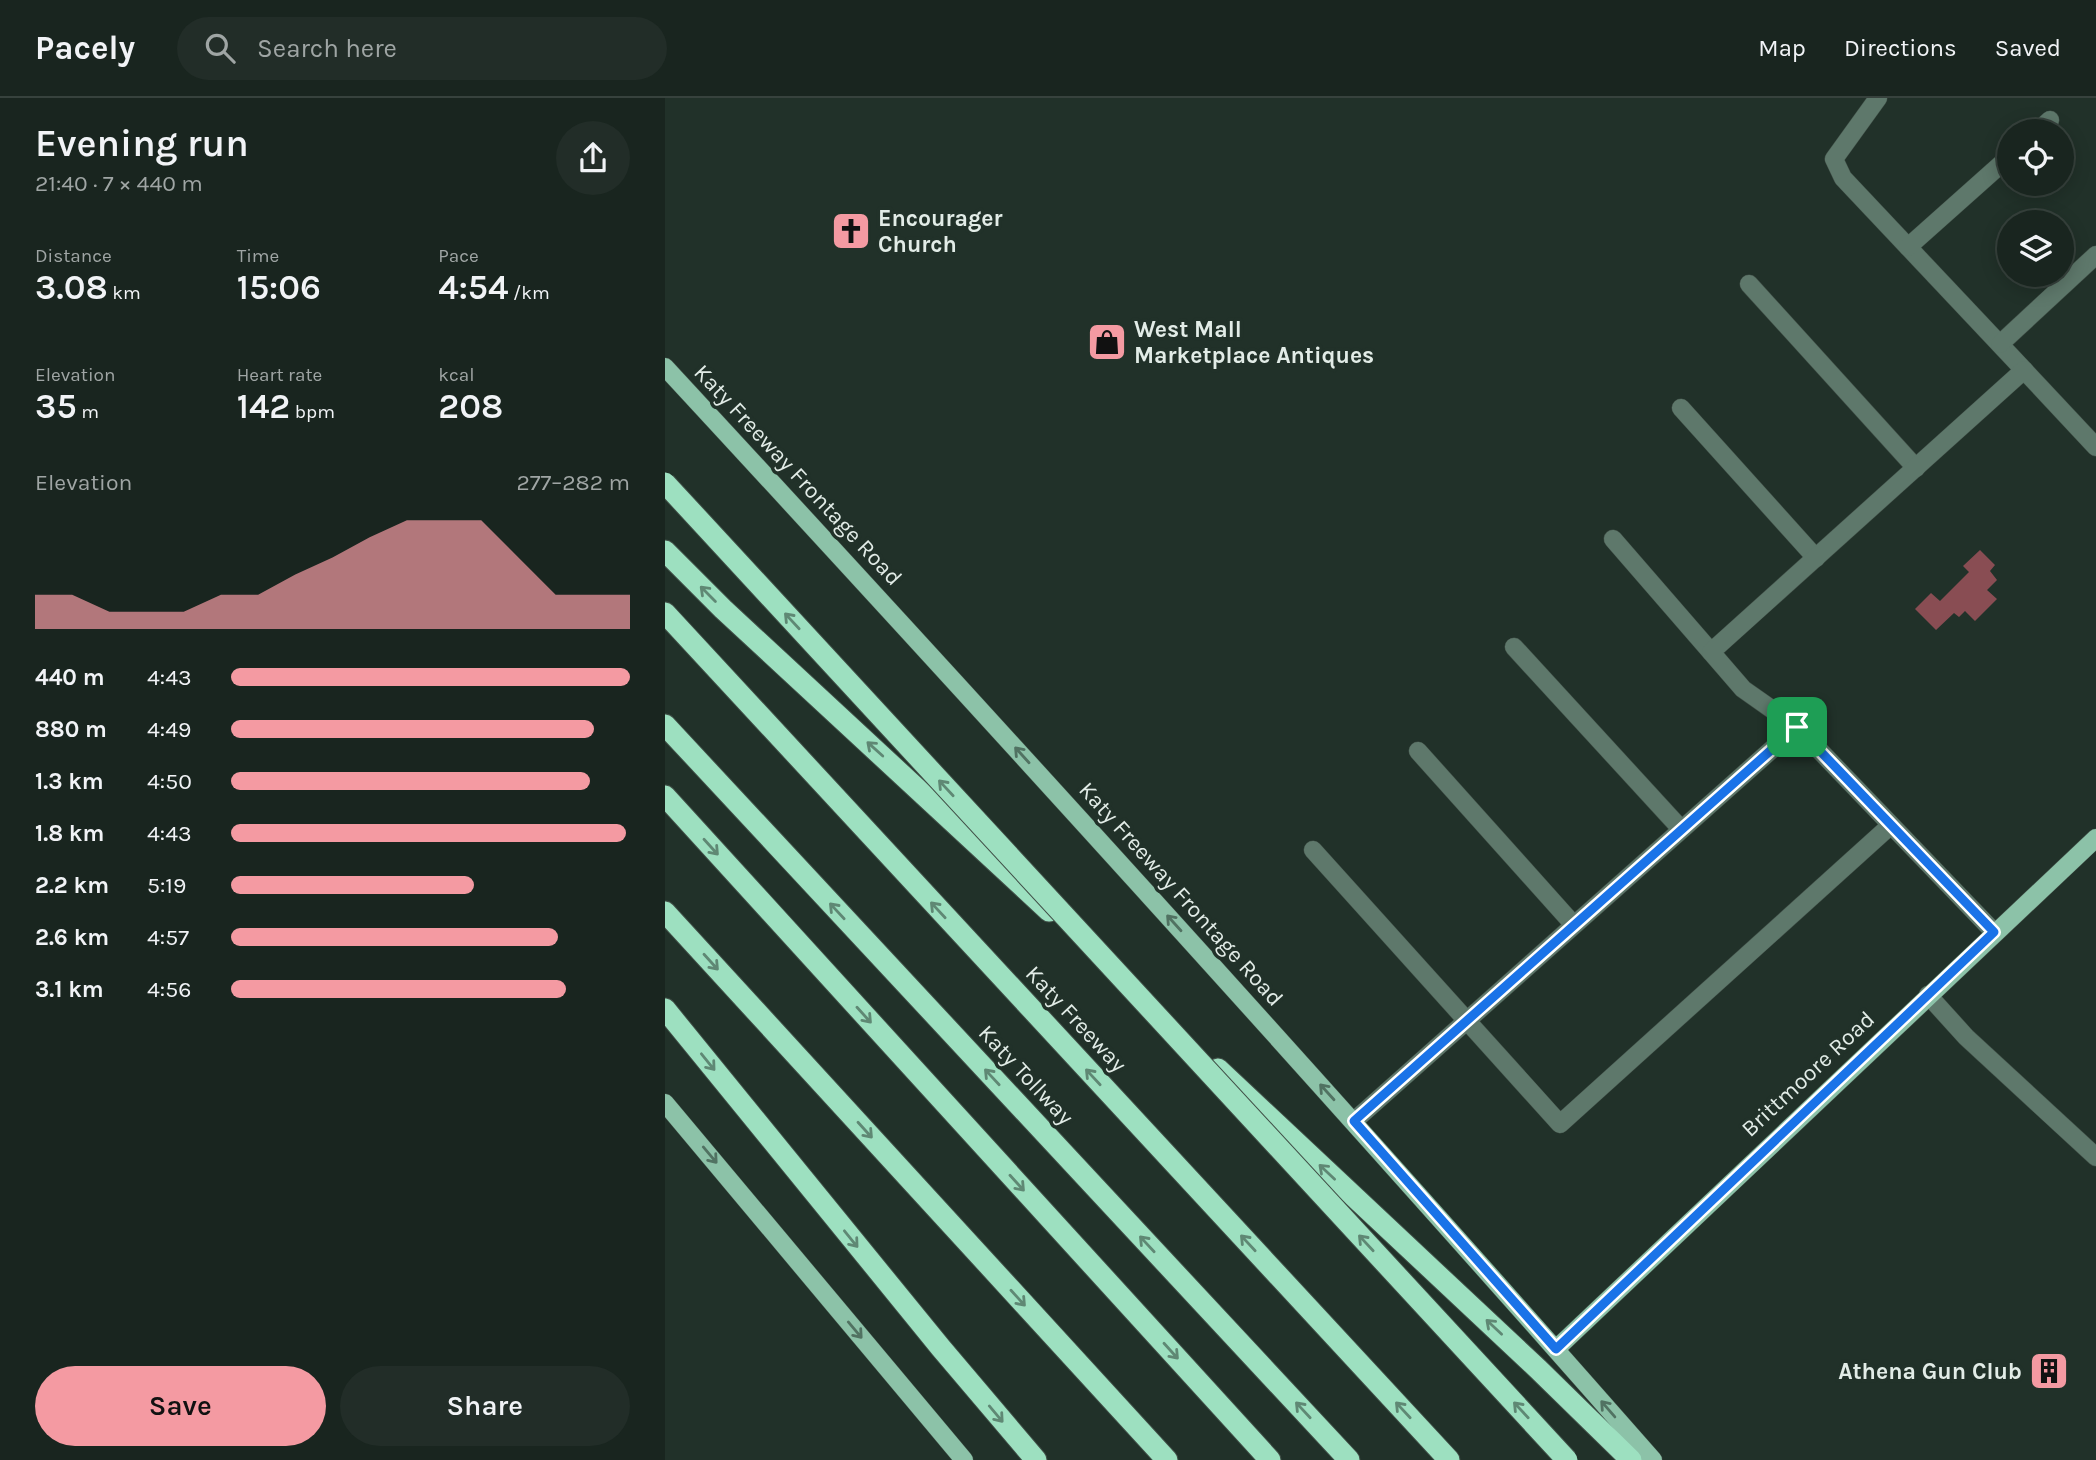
<!DOCTYPE html>
<meta charset="utf-8">
<style>
body{margin:0;font-family:Karla,sans-serif;background:#222d28;color:#f1f3f6;height:100vh;display:flex;flex-direction:column;font-size:26px;white-space:nowrap}
*{box-sizing:border-box;margin:0}
p{font-size:23px;color:#9fa5a4}
.icon{flex:none;width:38px;height:38px;fill:none;stroke:currentColor;stroke-width:2;stroke-linecap:round;stroke-linejoin:round}
.map{position:relative;flex:1;overflow:hidden}
.drawer{display:flex;flex-direction:column;background:#19251f;width:665px}
.drawer>*{flex:none}
.buttons{position:absolute;left:1332px;top:21px;display:grid;gap:14px}
.buttons a{display:grid;place-items:center;width:77px;height:77px;border-radius:50%;background:#19251f;box-shadow:0 4px 18px #0003,0 0 0 2px #37423d;font-size:35px}
.pin{position:absolute;display:grid;place-items:center;width:60px;height:60px;color:#fff;margin:-30px;border-radius:14px;box-shadow:0 4px 10px #0006}
.round{display:grid;place-items:center;flex:none;width:74px;height:74px;border-radius:37px;background:#222d28}
.headline{display:flex;align-items:center;justify-content:space-between;height:119px;padding:0 35px}
h1{font-size:38px;font-weight:600;line-height:52px}
.stats{display:grid;grid-template-columns:repeat(3,1fr);gap:10px;height:119px;padding:7px 35px}
.stats div{display:grid;align-content:center}
.stats b{font-size:35px;font-weight:600}
.stats small{font-size:19px;font-weight:400}
.stats p{font-size:19px}
.chart{height:196px;padding:14px 35px}
.chart p{display:flex;justify-content:space-between}
.chart svg{width:100%;height:126px;margin-top:7px;fill:#f49aa2;opacity:.7}
.primary-button{display:flex;gap:14px;margin-top:auto;padding:14px 35px}
.primary-button a{flex:1;height:80px;border-radius:42px;background:#f49aa2;color:#111;font-size:28px;font-weight:600;line-height:80px;text-align:center}
.primary-button a+a{background:#222d28;color:#f1f3f6}
ul{padding:0 35px;list-style:none;font-size:23px}
li{display:grid;grid-template-columns:112px 84px 1fr;align-items:center;height:52px}
li i{height:18px;border-radius:9px;background:#f49aa2}
header{display:flex;align-items:center;gap:42px;box-sizing:border-box;height:98px;padding:0 35px;background:#19251f;border-bottom:2px solid #37423d}
header strong{font-size:33px}
nav{display:flex;gap:38px;margin-inline-start:auto;font-size:24px}
.search{width:490px;height:63px;background:#222d28;display:flex;align-items:center;gap:18px;box-sizing:border-box;padding:0 24px;border-radius:38px;color:#9fa5a4;font-size:26px}
main{display:flex;flex:1;min-height:0}
.map>svg:first-child{display:block}
.water{fill:#894d53}
.lines{fill:none;stroke-linecap:round;stroke-linejoin:round}
.minor-casing{stroke:#404f47;stroke-width:19}
.major-casing{stroke:#404f47;stroke-width:19}
.highway-casing{stroke:#404f47;stroke-width:23}
.minor{stroke:#5e786b;stroke-width:18}
.major{stroke:#8cc2a8;stroke-width:18}
.highway{stroke:#9de0c0;stroke-width:21}
.highway-bridge-casing{stroke:#404f47;stroke-width:23;stroke-linecap:butt}
.highway-bridge{stroke:#9de0c0;stroke-width:21}
.oneway{stroke:#5f8874}
.oneway2{stroke:#517262}
.route-casing{stroke:#fff;stroke-width:14}
.route{stroke:#1a73e8;stroke-width:9}
.labels{text-anchor:middle;dominant-baseline:central;stroke-width:7;stroke-linejoin:round;paint-order:stroke}
.poi-label{font-size:23px;font-weight:bold;fill:#e2ece7;stroke:#213129;text-anchor:start}
.street-label{font-size:23px;fill:#e2ece7;stroke:#213129}
</style>
<header>
<strong>Pacely</strong>
<div class="search"><svg class="icon" aria-label="search" viewBox="0 0 24 24"><circle cx="10" cy="10" r="6"/><path d="M15 15l6 6"/></svg>Search here</div>
<nav><a>Map</a><a>Directions</a><a>Saved</a></nav>
</header>
<main>
<section class="drawer">
<div class="headline"><div><h1>Evening run</h1><p>21:40 · 7 × 440 m</p></div><a class="round"><svg class="icon" aria-label="share" viewBox="0 0 24 24"><path d="M12 15V3M7 8l5-5 5 5M5 13v7h14v-7"/></svg></a></div>
<div class="stats">
<div><p>Distance</p><b>3.08<small> km</small></b></div>
<div><p>Time</p><b>15:06</b></div>
<div><p>Pace</p><b>4:54<small> /km</small></b></div>
</div>
<div class="stats">
<div><p>Elevation</p><b>35<small> m</small></b></div>
<div><p>Heart rate</p><b>142<small> bpm</small></b></div>
<div><p>kcal</p><b>208</b></div>
</div>
<div class="chart"><p><span>Elevation</span>277–282 m</p>
<svg viewBox="0 0 160 44" preserveAspectRatio="none"><path d="M0 44V32L10 32L20 38L30 38L40 38L50 32L60 32L70 25L80 19L90 12L100 6L110 6L120 6L130 19L140 32L150 32L160 32V44z"/></svg>
</div>
<ul>
<li><b>440 m</b>4:43<i style="width:100%"></i></li>
<li><b>880 m</b>4:49<i style="width:91%"></i></li>
<li><b>1.3 km</b>4:50<i style="width:90%"></i></li>
<li><b>1.8 km</b>4:43<i style="width:99%"></i></li>
<li><b>2.2 km</b>5:19<i style="width:61%"></i></li>
<li><b>2.6 km</b>4:57<i style="width:82%"></i></li>
<li><b>3.1 km</b>4:56<i style="width:84%"></i></li>
</ul>
<div class="primary-button"><a>Save</a><a>Share</a></div>
</section>
<div class="map">
<svg width="1431" height="1362" viewBox="0 0 1431 1362">
<rect width="100%" height="100%" fill="#213129"/>
<path class="water" d="M1315,452L1330,467L1325,473L1332,482L1322,492L1332,501L1310,523L1300,513L1294,519L1289,515L1271,532L1250,511L1266,495L1275,503L1304,474L1298,468Z"/>
<g class="lines">
<g class="minor-casing">
<g id="minor">
<path d="M1213,0L1169,61L1178,80L1359,272"/>
<path d="M1373,33L1385,22"/>
<path d="M1243,149L1344,59"/>
<path d="M1084,186L1251,370"/>
<path d="M1335,246L1431,157"/>
<path d="M1016,310L1151,460"/>
<path d="M948,441L1046,554"/>
<path d="M849,549L1016,731"/>
<path d="M1132,629L1078,591L1046,554L1359,272L1431,349"/>
<path d="M753,653L908,826"/>
<path d="M648,752L895,1026L1226,727"/>
<path d="M1263,897L1301,939L1431,1059"/>
<path d="M689,1023L1132,629L1329,834"/>
</g>
</g>
<g class="major-casing">
<g id="major">
<path d="M0,269C334,630 664,993 988,1362"/>
<path d="M0,1005L299,1362"/>
<path d="M891,1251L1431,740"/>
</g>
</g>
<g class="highway-casing">
<g id="highway">
<path d="M0,453L58,511L384,813"/>
<path d="M0,515L784,1362"/>
<path d="M0,627L684,1362"/>
<path d="M0,698L605,1362"/>
<path d="M0,814L502,1362"/>
<path d="M0,911L276,1250L371,1362"/>
<path d="M553,971L873,1271L966,1362"/>
</g>
</g>
<use href="#minor" class="minor"/>
<use href="#major" class="major"/>
<use href="#highway" class="highway"/>
<g class="highway-bridge-casing">
<path id="highway-bridge" d="M0,385L902,1362"/>
</g>
<use href="#highway-bridge" class="highway-bridge"/>
</g>
<defs><path id="oneway-shaft" d="M-6 0H5M1.5-3L5.5 0L1.5 3" fill="none" stroke-width="1.6" stroke-linecap="round" stroke-linejoin="round" transform="scale(1.75)"/></defs>
<g class="oneway">
<use href="#oneway-shaft" transform="translate(43 496) rotate(-135)"/>
<use href="#oneway-shaft" transform="translate(127 523) rotate(-133)"/>
<use href="#oneway-shaft" transform="translate(210 651) rotate(-138)"/>
<use href="#oneway-shaft" transform="translate(281 690) rotate(-133)"/>
<use href="#oneway-shaft" transform="translate(46 749) rotate(48)"/>
<use href="#oneway-shaft" transform="translate(273 812) rotate(-133)"/>
<use href="#oneway-shaft" transform="translate(172 813) rotate(-133)"/>
<use href="#oneway-shaft" transform="translate(46 864) rotate(48)"/>
<use href="#oneway-shaft" transform="translate(199 917) rotate(48)"/>
<use href="#oneway-shaft" transform="translate(43 964) rotate(51)"/>
<use href="#oneway-shaft" transform="translate(327 979) rotate(-133)"/>
<use href="#oneway-shaft" transform="translate(428 979) rotate(-133)"/>
<use href="#oneway-shaft" transform="translate(200 1032) rotate(48)"/>
<use href="#oneway-shaft" transform="translate(662 1074) rotate(-137)"/>
<use href="#oneway-shaft" transform="translate(352 1085) rotate(48)"/>
<use href="#oneway-shaft" transform="translate(186 1141) rotate(51)"/>
<use href="#oneway-shaft" transform="translate(583 1145) rotate(-133)"/>
<use href="#oneway-shaft" transform="translate(701 1145) rotate(-133)"/>
<use href="#oneway-shaft" transform="translate(482 1146) rotate(-133)"/>
<use href="#oneway-shaft" transform="translate(353 1200) rotate(48)"/>
<use href="#oneway-shaft" transform="translate(829 1229) rotate(-137)"/>
<use href="#oneway-shaft" transform="translate(506 1253) rotate(48)"/>
<use href="#oneway-shaft" transform="translate(638 1312) rotate(-133)"/>
<use href="#oneway-shaft" transform="translate(738 1312) rotate(-133)"/>
<use href="#oneway-shaft" transform="translate(856 1312) rotate(-133)"/>
<use href="#oneway-shaft" transform="translate(331 1316) rotate(50)"/>
</g>
<g class="oneway2">
<use href="#oneway-shaft" transform="translate(357 657) rotate(-132)"/>
<use href="#oneway-shaft" transform="translate(509 825) rotate(-132)"/>
<use href="#oneway-shaft" transform="translate(662 994) rotate(-132)"/>
<use href="#oneway-shaft" transform="translate(45 1057) rotate(50)"/>
<use href="#oneway-shaft" transform="translate(190 1232) rotate(50)"/>
<use href="#oneway-shaft" transform="translate(943 1311) rotate(-131)"/>
</g>
<g class="lines">
<g class="route-casing">
<path id="route" d="M1132,629L1329,834L891,1251L689,1023Z"/>
</g>
<use href="#route" class="route"/>
</g>
<defs>
<g id="church-square" transform="scale(2.0125)"><rect x="-9" y="-9" width="18" height="18" rx="4" fill="#f49aa2" stroke="#213129"/><path d="M-1.2-6h2.4v3.5h3.3v2.4h-3.3V6h-2.4V-.1h-3.3v-2.4h3.3Z" fill="#111"/></g>
<g id="shop-square" transform="scale(2.0125)"><rect x="-9" y="-9" width="18" height="18" rx="4" fill="#f49aa2" stroke="#213129"/><path d="M-5-2.5h2.3a2.7 3.5 0 0 1 5.4 0H5L5.5 6h-11ZM-1.5-2.5h3a1.5 2.3 0 0 0-3 0Z" fill="#111"/></g>
<g id="building-square" transform="scale(2.0125)"><rect x="-9" y="-9" width="18" height="18" rx="4" fill="#f49aa2" stroke="#213129"/><path d="M-4-6H4V6H1V3H-1V6H-4ZM-2.5-4.3h1.7v1.8h-1.7ZM.8-4.3h1.7v1.8H.8ZM-2.5-1h1.7V.8h-1.7ZM.8-1h1.7V.8H.8Z" fill="#111"/></g>
</defs>
<g fill-rule="evenodd">
<use href="#church-square" x="186" y="133"/>
<use href="#shop-square" x="442" y="244"/>
<use href="#building-square" x="1384" y="1273"/>
</g>
<g class="labels">
<g class="poi-label">
<text x="213" y="120">Encourager<tspan x="213" dy="26">Church</tspan></text>
<text x="469" y="231">West Mall<tspan x="469" dy="26">Marketplace Antiques</tspan></text>
<text x="1357" y="1273" text-anchor="end">Athena Gun Club</text>
</g>
<g class="street-label">
<text transform="translate(133 377) rotate(47)">Katy Freeway Frontage Road</text>
<text transform="translate(516 796) rotate(48)">Katy Freeway Frontage Road</text>
<text transform="translate(411 921) rotate(47)">Katy Freeway</text>
<text transform="translate(1143 976) rotate(-43)">Brittmoore Road</text>
<text transform="translate(361 977) rotate(47)">Katy Tollway</text>
</g>
</g>
</svg>
<div class="buttons">
<a><svg class="icon" aria-label="locate" viewBox="0 0 24 24"><circle cx="12" cy="12" r="6"/><path d="M12 2v4M12 18v4M2 12h4M18 12h4"/></svg></a>
<a><svg class="icon" aria-label="layers" viewBox="0 0 24 24"><path d="M12 4l9 5-9 5-9-5zM3 14l9 5 9-5"/></svg></a>
</div>
<div class="pin" style="left:1132px;top:629px;background:#1e9e55"><svg class="icon" aria-label="arrive" viewBox="0 0 24 24"><path d="M6 21V4h12l-3 4 3 4H6"/></svg></div>
</div>
</main>
